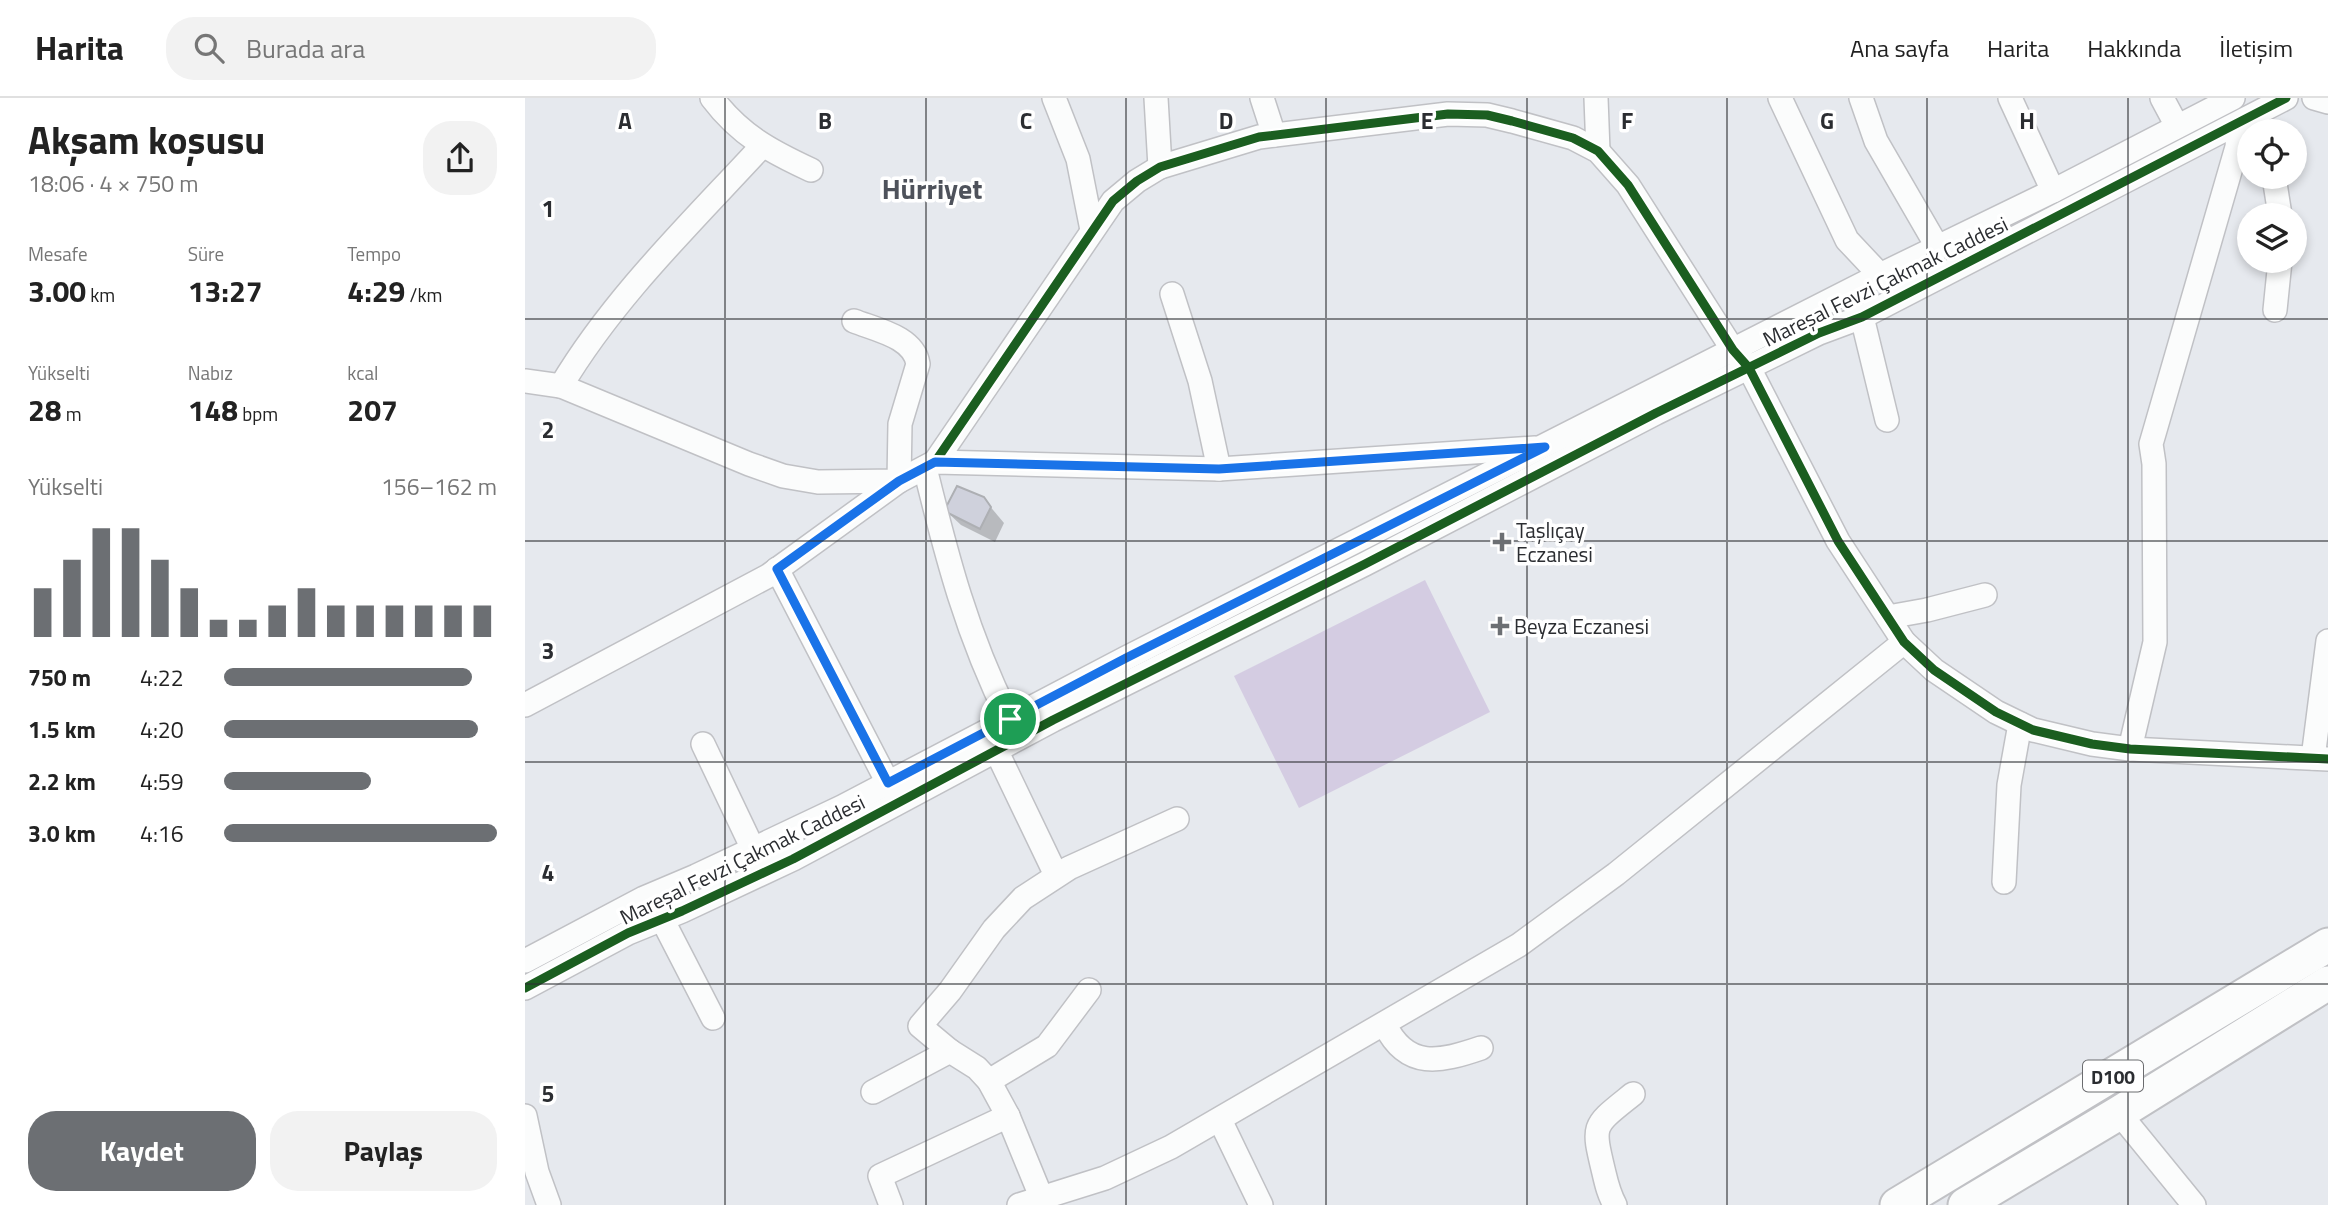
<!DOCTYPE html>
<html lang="tr">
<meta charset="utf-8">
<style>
body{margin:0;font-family:"Titillium Web",sans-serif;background:#f2f2f2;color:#222;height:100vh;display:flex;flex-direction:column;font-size:26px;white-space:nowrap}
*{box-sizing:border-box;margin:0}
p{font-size:23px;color:#767676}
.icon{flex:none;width:38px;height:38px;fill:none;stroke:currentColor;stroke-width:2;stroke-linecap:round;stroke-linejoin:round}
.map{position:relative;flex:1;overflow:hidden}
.drawer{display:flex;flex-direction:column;background:#fff;width:525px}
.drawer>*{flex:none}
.tools{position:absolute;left:1712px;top:21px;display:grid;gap:14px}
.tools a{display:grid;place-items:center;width:70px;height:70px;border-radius:50%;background:#fff;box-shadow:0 4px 10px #0003;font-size:35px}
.pin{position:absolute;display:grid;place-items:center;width:60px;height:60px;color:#fff;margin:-30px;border:4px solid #fff;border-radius:50%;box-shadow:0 2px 7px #0007}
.round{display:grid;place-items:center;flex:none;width:74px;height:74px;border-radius:28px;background:#f2f2f2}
.summary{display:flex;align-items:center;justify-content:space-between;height:119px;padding:0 28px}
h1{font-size:38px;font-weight:700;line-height:52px}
.metrics{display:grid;grid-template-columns:repeat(3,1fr);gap:10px;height:119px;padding:7px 28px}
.metrics div{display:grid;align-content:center}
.metrics b{font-size:30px;font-weight:700}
.metrics small{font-size:19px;font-weight:400}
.metrics p{font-size:19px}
.chart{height:196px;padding:14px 28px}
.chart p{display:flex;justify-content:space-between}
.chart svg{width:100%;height:126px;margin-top:7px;stroke:#6c6f73;stroke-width:6}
.button{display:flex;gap:14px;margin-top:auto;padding:14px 28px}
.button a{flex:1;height:80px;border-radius:28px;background:#6c6f73;color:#fff;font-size:28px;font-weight:700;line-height:80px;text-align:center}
.button a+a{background:#f2f2f2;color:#222}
ul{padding:0 28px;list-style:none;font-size:23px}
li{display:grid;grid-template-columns:112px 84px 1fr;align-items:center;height:52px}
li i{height:18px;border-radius:9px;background:#6c6f73}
header{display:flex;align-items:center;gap:42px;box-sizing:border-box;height:98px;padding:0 35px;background:#fff;border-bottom:2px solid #e0e0e0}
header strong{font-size:33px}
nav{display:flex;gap:38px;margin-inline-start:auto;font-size:24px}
.search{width:490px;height:63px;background:#f2f2f2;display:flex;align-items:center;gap:18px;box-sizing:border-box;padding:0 24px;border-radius:28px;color:#767676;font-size:26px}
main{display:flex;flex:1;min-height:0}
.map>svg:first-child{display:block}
.green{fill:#d4cce2}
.shadow{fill:#0003}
.building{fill:#cfd1dc;stroke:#adafb3;stroke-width:2}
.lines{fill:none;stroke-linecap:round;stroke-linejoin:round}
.minor-casing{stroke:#c0c1c5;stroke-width:26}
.highway-casing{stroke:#c0c1c5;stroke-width:37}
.minor{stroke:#fbfcfc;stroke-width:23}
.highway{stroke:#fbfcfc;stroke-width:33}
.cycleway-casing{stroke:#fff;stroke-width:13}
.cycleway{stroke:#1b5e20;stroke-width:9}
.route-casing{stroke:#fff;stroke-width:14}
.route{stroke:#1a73e8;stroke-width:9}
.grid{fill:none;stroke:#2b2d31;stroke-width:2;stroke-opacity:0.55}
.poi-dot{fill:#6c6f73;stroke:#fff;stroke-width:2.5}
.labels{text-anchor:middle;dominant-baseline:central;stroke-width:7;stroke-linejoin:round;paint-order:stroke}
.shield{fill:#fff;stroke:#6b6c6f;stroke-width:2}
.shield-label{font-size:19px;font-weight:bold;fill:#2b2d31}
.street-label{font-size:21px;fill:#2b2d31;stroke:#fff}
.poi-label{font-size:21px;fill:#2b2d31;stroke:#fff;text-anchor:start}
.district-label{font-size:28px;font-weight:bold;fill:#4e525b;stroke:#fff}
.grid-label{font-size:23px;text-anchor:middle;font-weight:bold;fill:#2b2d31;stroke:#fff;stroke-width:7;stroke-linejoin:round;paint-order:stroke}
</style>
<header>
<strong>Harita</strong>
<div class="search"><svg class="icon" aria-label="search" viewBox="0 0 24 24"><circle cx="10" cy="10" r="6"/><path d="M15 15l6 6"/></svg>Burada ara</div>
<nav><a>Ana sayfa</a><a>Harita</a><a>Hakkında</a><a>İletişim</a></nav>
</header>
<main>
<section class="drawer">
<div class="summary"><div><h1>Akşam koşusu</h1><p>18:06 · 4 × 750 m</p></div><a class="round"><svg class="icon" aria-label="share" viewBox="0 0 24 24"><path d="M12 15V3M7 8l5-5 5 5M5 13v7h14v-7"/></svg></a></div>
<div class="metrics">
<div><p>Mesafe</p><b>3.00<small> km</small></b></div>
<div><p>Süre</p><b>13:27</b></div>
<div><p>Tempo</p><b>4:29<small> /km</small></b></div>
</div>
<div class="metrics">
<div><p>Yükselti</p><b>28<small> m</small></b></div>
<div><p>Nabız</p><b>148<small> bpm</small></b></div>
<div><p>kcal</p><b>207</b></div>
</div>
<div class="chart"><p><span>Yükselti</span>156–162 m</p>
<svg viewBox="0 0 160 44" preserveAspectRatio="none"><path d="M5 44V27M15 44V17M25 44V6M35 44V6M45 44V17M55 44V27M65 44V38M75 44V38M85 44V33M95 44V27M105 44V33M115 44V33M125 44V33M135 44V33M145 44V33M155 44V33"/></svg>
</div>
<ul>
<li><b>750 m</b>4:22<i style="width:91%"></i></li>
<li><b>1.5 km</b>4:20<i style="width:93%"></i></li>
<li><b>2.2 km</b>4:59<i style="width:54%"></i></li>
<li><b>3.0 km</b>4:16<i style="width:100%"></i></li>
</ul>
<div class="button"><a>Kaydet</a><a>Paylaş</a></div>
</section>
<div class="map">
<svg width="1803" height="1107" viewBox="0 0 1803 1107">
<rect width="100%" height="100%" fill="#e6e9ee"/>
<path class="green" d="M900,482L965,614L774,710L709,578Z"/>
<path class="shadow" d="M458,400L479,425L470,444L436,427L421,413Z"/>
<path class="building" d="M432,388L459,399L466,409L455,431L419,413Z"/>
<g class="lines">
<g class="minor-casing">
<g id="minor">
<path d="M187,0C215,37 245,53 286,72"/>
<path d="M529,0L553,61L567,132"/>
<path d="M631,0L635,69"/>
<path d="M737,0L749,37"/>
<path d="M1071,0L1073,53"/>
<path d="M1255,0L1322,142L1355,177"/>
<path d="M1336,0L1351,43L1413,150"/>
<path d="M1485,0L1528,93"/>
<path d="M1637,0L1652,28"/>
<path d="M1789,0L1803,4"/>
<path d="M1749,79L1755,117"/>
<path d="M647,196L675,283L694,371"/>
<path d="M1750,212L1755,163"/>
<path d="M1337,219L1362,322"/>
<path d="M0,283L36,288L224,366L258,378L293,384L374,383L410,364L694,371L1010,350"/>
<path d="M36,288C89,199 167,124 237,48"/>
<path d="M410,364L588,103L612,83L635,69L734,39L923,16L962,17L987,23L1048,40L1073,53L1103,87L1208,252L1224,270L1313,443L1379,544L1409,572L1471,614L1508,632L1567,646L1605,651L1803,661"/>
<path d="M400,370C422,460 442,537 484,621"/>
<path d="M252,471L363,685"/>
<path d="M1363,519L1402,512L1460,497"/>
<path d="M0,607L243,478L374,383L375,326L393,266C389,239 352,232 329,223"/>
<path d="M178,646L228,751"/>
<path d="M1605,651L1630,544L1629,366L1626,346L1712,49L1714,25"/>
<path d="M471,652L531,777"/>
<path d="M1788,660L1803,543"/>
<path d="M1479,784L1484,687L1495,626"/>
<path d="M137,821L188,920"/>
<path d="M0,863L119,800L171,778L317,709L601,560L1355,177L1528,93L1708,0"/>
<path d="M0,890L103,835L157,813L268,761L528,622L840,466L1131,315L1294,235L1337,219L1761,0"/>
<path d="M860,927C882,972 915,964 956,950"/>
<path d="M464,983L522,948L564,892"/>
<path d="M348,994L425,953"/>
<path d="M1594,1015L1669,1107"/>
<path d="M0,1018L12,1074L24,1107"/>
<path d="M695,1022L736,1107"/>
<path d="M517,1101L483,1018L464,983L452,970L425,953L395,928L425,893L469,831L498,800L544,770L652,721"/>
<path d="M366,1107L355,1078L483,1018"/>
<path d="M494,1107L580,1080L646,1049L994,847L1091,776L1379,544"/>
<path d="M1090,1107C1084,1096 1082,1088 1079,1075C1067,1025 1067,1029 1108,996"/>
</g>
</g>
<g class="highway-casing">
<g id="highway">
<path d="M1372,1107L1803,847"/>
<path d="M1440,1107L1594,1015L1803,885"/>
</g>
</g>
<use href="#minor" class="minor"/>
<use href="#highway" class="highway"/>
<g class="cycleway-casing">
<g id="cycleway">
<path d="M410,364L588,103L612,83L635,69L734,39L923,16L962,17L987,23L1048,40L1073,53L1103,87L1208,252L1224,270L1313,443L1379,544L1409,572L1471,614L1508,632L1567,646L1605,651L1803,661"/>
<path d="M0,890L103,835L157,813L268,761L528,622L840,466L1131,315L1294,235L1337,219L1761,0"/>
</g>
</g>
<use href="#cycleway" class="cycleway"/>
</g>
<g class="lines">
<g class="route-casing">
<path id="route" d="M1020,349L601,560L363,685L252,471L374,383L410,364L694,371Z"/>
</g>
<use href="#route" class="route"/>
</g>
<path class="grid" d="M200,0V1107M401,0V1107M601,0V1107M801,0V1107M1002,0V1107M1202,0V1107M1402,0V1107M1603,0V1107M0,221H1803M0,443H1803M0,664H1803M0,886H1803"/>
<g class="poi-dot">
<path d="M973.5 433.5h7v7h7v7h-7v7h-7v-7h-7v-7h7z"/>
<path d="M971.5 517.5h7v7h7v7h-7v7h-7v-7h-7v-7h7z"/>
</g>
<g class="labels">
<rect class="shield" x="1558" y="962.5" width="60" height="31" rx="5"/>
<g class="shield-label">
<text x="1588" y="978">D100</text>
</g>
<g class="street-label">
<text transform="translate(1360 183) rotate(-26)">Mareşal Fevzi Çakmak Caddesi</text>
<text transform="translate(217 761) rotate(-26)">Mareşal Fevzi Çakmak Caddesi</text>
</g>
<g class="poi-label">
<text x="991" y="432">Taşlıçay<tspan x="991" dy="24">Eczanesi</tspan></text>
<text x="989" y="528">Beyza Eczanesi</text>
</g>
<g class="district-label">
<text x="407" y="90">Hürriyet</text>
</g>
</g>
<g class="grid-label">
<text x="100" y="31">A</text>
<text x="300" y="31">B</text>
<text x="501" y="31">C</text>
<text x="701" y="31">D</text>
<text x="902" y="31">E</text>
<text x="1102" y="31">F</text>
<text x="1302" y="31">G</text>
<text x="1502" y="31">H</text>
<text x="23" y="119">1</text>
<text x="23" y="340">2</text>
<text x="23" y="561">3</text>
<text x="23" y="783">4</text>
<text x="23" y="1004">5</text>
</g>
</svg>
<div class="tools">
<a><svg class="icon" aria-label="locate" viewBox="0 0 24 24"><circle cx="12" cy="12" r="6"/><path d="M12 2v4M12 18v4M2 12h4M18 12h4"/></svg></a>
<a><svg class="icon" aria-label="layers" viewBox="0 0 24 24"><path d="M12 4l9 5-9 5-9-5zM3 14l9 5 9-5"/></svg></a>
</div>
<div class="pin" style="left:485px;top:621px;background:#1e9e55"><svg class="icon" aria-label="arrive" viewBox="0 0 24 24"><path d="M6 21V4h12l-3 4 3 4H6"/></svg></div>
</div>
</main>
